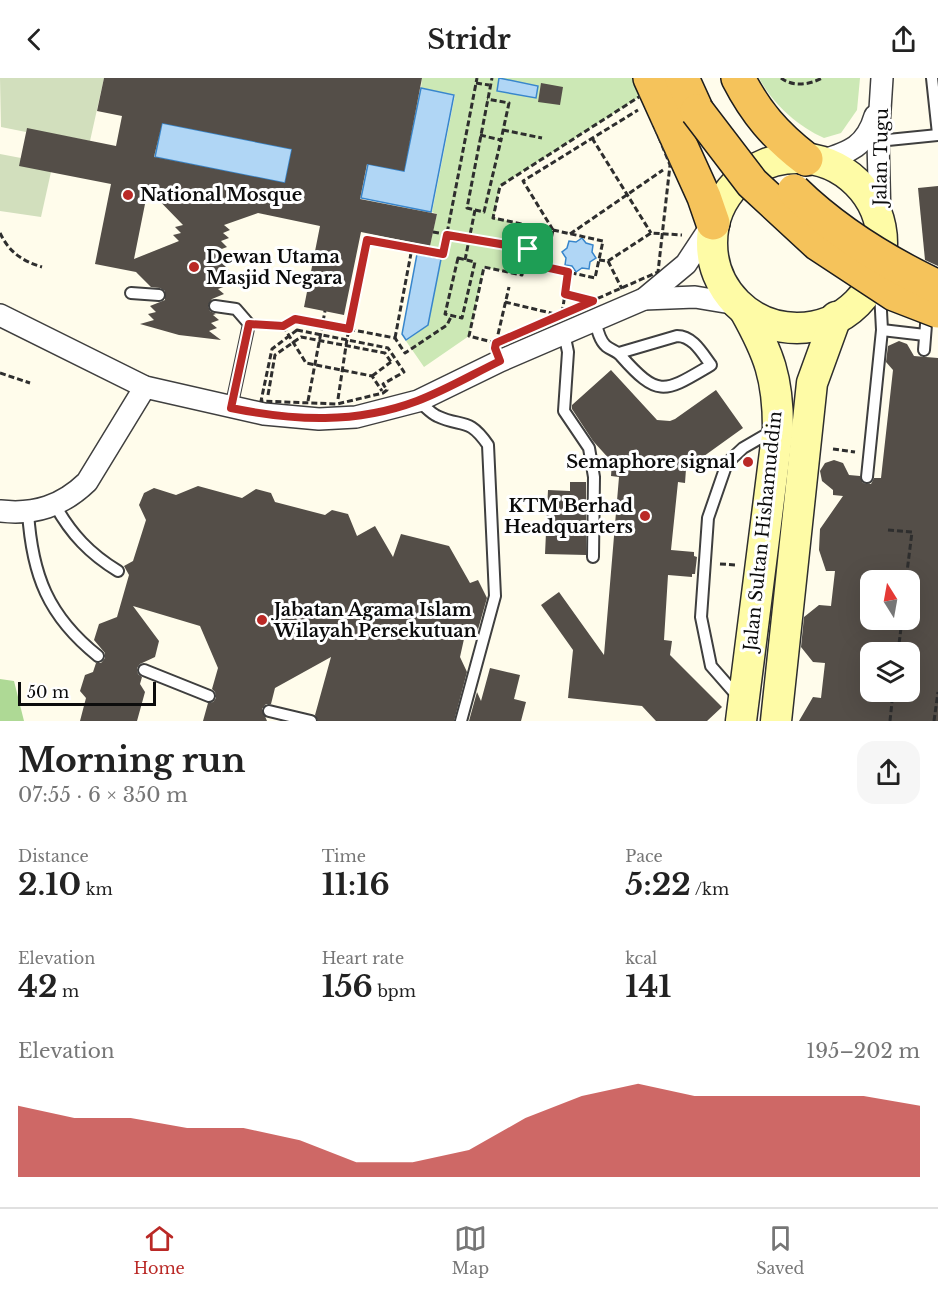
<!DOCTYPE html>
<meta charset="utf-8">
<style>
body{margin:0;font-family:"Libre Baskerville",serif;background:#f6f6f6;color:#222;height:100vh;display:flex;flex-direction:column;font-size:22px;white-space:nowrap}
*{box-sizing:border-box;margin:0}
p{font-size:20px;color:#767676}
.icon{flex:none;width:33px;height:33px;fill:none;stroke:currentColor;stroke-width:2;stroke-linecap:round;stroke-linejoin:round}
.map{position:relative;height:643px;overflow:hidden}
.details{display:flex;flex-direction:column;background:#fff;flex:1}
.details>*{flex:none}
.needle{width:39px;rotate:349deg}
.fabs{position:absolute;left:860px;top:492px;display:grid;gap:12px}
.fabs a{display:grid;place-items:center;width:60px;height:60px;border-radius:12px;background:#fff;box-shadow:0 6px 24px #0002;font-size:30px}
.scale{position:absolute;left:18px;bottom:15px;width:138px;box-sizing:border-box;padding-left:6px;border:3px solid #0c0c0c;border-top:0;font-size:16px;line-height:21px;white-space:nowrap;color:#0c0c0c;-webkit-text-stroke:4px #fff;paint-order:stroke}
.pin{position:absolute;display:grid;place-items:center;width:51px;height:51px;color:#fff;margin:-26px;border-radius:12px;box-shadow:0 3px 9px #0006}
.round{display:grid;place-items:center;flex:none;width:63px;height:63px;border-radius:18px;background:#f6f6f6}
.summary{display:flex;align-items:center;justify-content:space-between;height:102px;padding:0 18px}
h1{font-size:33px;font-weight:700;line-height:45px}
.metrics{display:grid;grid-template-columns:repeat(3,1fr);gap:9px;height:102px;padding:6px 18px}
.metrics div{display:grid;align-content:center}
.metrics b{font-size:30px;font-weight:700}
.metrics small{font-size:16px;font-weight:400}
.metrics p{font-size:16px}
.chart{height:168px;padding:12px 18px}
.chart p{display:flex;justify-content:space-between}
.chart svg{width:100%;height:108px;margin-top:6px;fill:#ba2926;opacity:.7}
header{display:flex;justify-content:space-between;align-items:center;height:78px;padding:0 18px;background:#fff;font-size:27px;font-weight:700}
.dock{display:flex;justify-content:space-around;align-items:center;height:84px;border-top:2px solid #e0e0e0;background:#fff;font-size:16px;color:#767676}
.dock a{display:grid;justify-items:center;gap:3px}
.dock .on{color:#ba2926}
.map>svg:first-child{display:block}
.green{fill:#cce8b5}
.forest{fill:#aed995}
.cemetery{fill:#d2dfbd}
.water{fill:#b0d6f5;stroke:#3886cc;stroke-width:1.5}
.building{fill:#544e48;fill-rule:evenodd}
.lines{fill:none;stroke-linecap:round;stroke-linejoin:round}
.service-casing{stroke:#3f3f3f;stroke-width:14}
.minor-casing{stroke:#3f3f3f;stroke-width:24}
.secondary-casing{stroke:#2e2e2e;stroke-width:33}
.trunk-casing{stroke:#1d1d1d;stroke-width:36}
.path{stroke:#2e2e2e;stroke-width:3;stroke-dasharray:6 3;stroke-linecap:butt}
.service{stroke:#fff;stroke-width:10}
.minor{stroke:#fff;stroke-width:21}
.secondary{stroke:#fefba6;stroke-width:30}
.trunk{stroke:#f5c35b;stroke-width:33}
.trunk-bridge-casing{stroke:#1d1d1d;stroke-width:36;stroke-linecap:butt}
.trunk-bridge{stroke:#f5c35b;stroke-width:33}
.route-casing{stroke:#fff;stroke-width:12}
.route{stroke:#ba2926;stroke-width:8}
.poi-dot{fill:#ba2926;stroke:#fff;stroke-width:2}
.labels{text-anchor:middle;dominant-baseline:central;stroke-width:6;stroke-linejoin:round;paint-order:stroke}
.street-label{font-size:18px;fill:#0c0c0c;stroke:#fff}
.poi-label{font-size:18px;font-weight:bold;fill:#0c0c0c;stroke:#fff;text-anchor:start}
</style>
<header><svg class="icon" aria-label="back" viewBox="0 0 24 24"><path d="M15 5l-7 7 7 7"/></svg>Stridr<svg class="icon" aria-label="share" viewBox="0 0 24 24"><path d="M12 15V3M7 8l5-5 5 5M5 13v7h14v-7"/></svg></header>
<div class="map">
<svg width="938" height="643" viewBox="0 0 938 643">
<rect width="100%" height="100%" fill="#fffceb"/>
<g class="green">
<path d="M422,0H632L642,17L500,108L494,140L532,148L522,197L484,189L469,258L424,289L406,263L428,247L441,181L417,176L419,165L430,167L437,136L432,134L455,17L421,10Z"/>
<path d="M759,0H860L857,32L841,55L824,60C797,48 773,26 759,0Z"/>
</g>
<path class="forest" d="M0,601L14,603L24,643H0Z"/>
<g class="cemetery">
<path d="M0,0H104L90,63L27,51L26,54L1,49Z"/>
<path d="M0,76L21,80L51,94L41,139L0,133Z"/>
</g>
<g class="water">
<path d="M499,0L538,8L536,20L497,13Z"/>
<path d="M421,10L454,17L431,134L361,120L368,86L404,93Z"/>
<path d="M162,45L292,71L285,105L155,79Z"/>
<path d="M582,160L586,165L593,167L592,174L596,180L590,184L589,191L582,190L576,194L572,188L565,187L566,180L562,174L567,170L569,163L576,164Z"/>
<path d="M417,176L441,181L428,247L406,262L402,256Z"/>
</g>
<g class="building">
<path d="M104,0H422L404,93L367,86L360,121L437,136L430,168L361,154L344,237L304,229L320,148L258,135L224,147L230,152L223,155L229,160L221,163L227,169L219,172L232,184L223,186L229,192L222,195L228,201L220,203L226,208L218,211L224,216L212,221L208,228L210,233L216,236L213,237L219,242L211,245L217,250L209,253L221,262L179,257L140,246L154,242L148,236L156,234L150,228L165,222V213L160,210L151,209L136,194L95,186L111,106L19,88L27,50L116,68L122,38L97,33ZM162,45L292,71L285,105L154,79ZM148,111L183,147L175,149L181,155L173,157L179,163L134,181Z"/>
<path d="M541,5L563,9L560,27L538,24Z"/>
<path d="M938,108V188L925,182L918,110Z"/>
<path d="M899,263L907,266L914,278L938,280V643H799L813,619L821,620L825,585L813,584L801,569L804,539L819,527L831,528L835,493H826L819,472L820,451L843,418L833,417V412L822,403L820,393L825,385L834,382L843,385L849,397L860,398L863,405L871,406L874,400H881L893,292L886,284L888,268ZM870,502H909V542H870ZM870,574H909V614H870Z"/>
<path d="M611,292L657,342L670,343L675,341L716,312L743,350L686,391L685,405L678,404L671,472L694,474V478L697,479L695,496H692V499L668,497L664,562L672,563L670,577L722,629L707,643H656L642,628L568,620L573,572L541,527L559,514L604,577L619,399L611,398L612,384L593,363L572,331V327Z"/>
<path d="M570,404H586V477L545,476L548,412L570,413Z"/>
<path d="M198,408L242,420L256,411L271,415L275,424L325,437L332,432L348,436L357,458L375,448L393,479L401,456L449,468L470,505L478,502L487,520L477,555L464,561L460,579L467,594L454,643H318L315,637L331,579L275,610L271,626H266L262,631L267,643H203L208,625L213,624L216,620L215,614L212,611L218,590L200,548L133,528L159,563L155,579L140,586L137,590L138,596L142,599L140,606L145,614L137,643H80L86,620L80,613L85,597L93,594L96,585H101L105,580V575L94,562L99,546L117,539L129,497L124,488L133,483L146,442L139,427L144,415L154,410L176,417Z"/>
<path d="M490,590L520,597L514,621L526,624L521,643H469L477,614L481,623Z"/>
</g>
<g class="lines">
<g class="service-casing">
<g id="service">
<path d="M932,0L938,56"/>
<path d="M878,63L938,57"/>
<path d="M131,215L159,217"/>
<path d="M215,228L236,231L249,246L231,330"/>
<path d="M595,242C597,250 599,262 606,268C611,272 617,273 621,278C659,321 665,314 711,287C702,275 693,258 677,258L619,275"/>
<path d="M882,252L925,257"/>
<path d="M564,255L568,274L564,333L589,370L594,399L593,479"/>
<path d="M924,272L927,234"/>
<path d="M418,323C424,327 430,335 437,338C462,350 468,338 488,367L495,518L461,643"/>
<path d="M867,399L882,252L880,214"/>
<path d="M55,427C71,456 90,476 118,493"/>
<path d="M28,434C32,497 48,538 98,578"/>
<path d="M144,592L209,618"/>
<path d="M739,620L711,588L701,539L708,440L727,385L743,370L774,352"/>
<path d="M269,633L311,643"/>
</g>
</g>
<g class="minor-casing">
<g id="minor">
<path d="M821,83C849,74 866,69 875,38"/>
<path d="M880,142L878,63L882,0"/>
<path d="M644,221L695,219L737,226"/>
<path d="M0,237L145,309L264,336L319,341L356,339L418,323L500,283L644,221L686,186L713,145"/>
<path d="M0,433C35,437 62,428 87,404L145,309"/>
</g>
</g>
<g class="secondary-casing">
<g id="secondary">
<circle cx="797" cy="165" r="85"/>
<path d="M741,643L778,350C778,300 769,276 745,233"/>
<path d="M776,643L812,305L836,239"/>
</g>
</g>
<g class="trunk-casing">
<g id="trunk">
<path d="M650,0L704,119L713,145"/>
<path d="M682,0L697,33"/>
<path d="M738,0C756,35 775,57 806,81"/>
</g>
</g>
<g class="path">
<path d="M781,0C793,9 809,7 822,0"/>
<path d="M476,5L489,7"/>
<path d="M642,17L670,87L658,194L496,265L469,258L484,189L522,197L532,148L493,140L500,108Z"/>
<path d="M503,52L542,60"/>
<path d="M480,57L501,62L509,25L487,21"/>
<path d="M592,60L651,155"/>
<path d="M475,132L484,134L501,62"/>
<path d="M553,152L523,103L638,32"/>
<path d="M553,152L603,163L595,200L545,189Z"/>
<path d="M433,154L548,174"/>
<path d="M0,155C9,174 22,183 42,189"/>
<path d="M570,156L663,92"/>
<path d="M458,180L475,184L462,240L445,236Z"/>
<path d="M465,182L475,132L467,130L492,0"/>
<path d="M599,182L608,183L651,155L682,157"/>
<path d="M608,183L622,211"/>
<path d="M568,194L565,216L592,223"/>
<path d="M505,224L559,237"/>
<path d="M562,235L565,216"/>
<path d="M262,247L283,248L295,241L395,260L405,275L447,247L452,237"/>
<path d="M283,248L306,285L372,298L382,313"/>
<path d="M297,252L388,270L404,294L383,306L387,312L383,315L337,326L261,323L272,271Z"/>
<path d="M395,260L412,170"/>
<path d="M496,265L509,209"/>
<path d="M0,295L30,305"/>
<path d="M372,298L391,284"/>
<path d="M268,317L275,277L301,259L385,275L391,284"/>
<path d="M338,321L347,261L367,162L443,176L477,0"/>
<path d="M308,323L325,233"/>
<path d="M833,371L855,374"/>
<path d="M888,452L912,454L906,502"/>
<path d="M720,486L737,487"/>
<path d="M898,574L902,542"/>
<path d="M890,643L893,614"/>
<path d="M934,643L938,614"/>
</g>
<use href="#service" class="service"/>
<use href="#minor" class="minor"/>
<use href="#secondary" class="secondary"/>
<use href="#trunk" class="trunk"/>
<g class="trunk-bridge-casing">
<g id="trunk-bridge">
<path d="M697,33L752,105L818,166L894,216L938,233"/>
<path d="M794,113C836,154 885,184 938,209"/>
</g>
</g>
<use href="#trunk-bridge" class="trunk-bridge"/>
</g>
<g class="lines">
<g class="route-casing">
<path id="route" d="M447,157L548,174L545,189L568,194L565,216L593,223L496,265L495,270L500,283C473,296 446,312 417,323C356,346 295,343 231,330L249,246L283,248L295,241L349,251L367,162L443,176Z"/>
</g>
<use href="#route" class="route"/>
</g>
<g class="poi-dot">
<circle cx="128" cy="117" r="6"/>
<circle cx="194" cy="189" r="6"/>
<circle cx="748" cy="384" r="6"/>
<circle cx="645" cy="438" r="6"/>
<circle cx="262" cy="542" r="6"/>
</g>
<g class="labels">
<g class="street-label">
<text transform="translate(881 79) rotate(-89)">Jalan Tugu</text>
<text transform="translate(763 453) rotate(-84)">Jalan Sultan Hishamuddin</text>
</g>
<g class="poi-label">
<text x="140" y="117">National Mosque</text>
<text x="206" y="179">Dewan Utama<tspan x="206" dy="21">Masjid Negara</tspan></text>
<text x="736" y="384" text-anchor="end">Semaphore signal</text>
<text x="633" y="428" text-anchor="end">KTM Berhad<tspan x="633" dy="21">Headquarters</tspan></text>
<text x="274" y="532">Jabatan Agama Islam<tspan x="274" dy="21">Wilayah Persekutuan</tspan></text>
</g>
</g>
</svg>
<div class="fabs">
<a><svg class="needle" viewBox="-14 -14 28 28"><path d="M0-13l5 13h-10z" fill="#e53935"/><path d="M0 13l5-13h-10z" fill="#767676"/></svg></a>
<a><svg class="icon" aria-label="layers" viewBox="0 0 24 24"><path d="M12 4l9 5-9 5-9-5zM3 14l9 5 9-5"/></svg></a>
</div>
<div class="scale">50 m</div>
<div class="pin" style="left:528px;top:171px;background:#1e9e55"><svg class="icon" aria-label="arrive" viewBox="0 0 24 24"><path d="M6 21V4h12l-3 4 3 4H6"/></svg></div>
</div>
<section class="details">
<div class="summary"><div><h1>Morning run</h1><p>07:55 · 6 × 350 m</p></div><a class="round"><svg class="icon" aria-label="share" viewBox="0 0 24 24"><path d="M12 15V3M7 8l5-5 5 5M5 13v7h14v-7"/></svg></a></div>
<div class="metrics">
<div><p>Distance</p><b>2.10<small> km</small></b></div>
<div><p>Time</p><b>11:16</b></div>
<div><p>Pace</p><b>5:22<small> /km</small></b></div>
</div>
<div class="metrics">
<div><p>Elevation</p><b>42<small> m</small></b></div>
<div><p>Heart rate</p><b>156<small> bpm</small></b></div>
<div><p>kcal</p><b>141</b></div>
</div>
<div class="chart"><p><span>Elevation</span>195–202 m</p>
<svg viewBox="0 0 160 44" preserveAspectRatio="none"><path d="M0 44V15L10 20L20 20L30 24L40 24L50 29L60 38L70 38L80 33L90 20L100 11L110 6L120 11L130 11L140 11L150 11L160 15V44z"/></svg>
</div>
</section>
<nav class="dock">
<a class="on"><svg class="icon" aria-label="home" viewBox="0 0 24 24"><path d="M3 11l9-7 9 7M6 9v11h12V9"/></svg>Home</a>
<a><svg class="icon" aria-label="map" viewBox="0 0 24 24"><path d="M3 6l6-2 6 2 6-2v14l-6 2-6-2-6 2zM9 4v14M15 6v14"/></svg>Map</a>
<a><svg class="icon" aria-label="saved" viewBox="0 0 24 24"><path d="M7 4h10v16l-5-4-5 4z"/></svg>Saved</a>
</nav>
